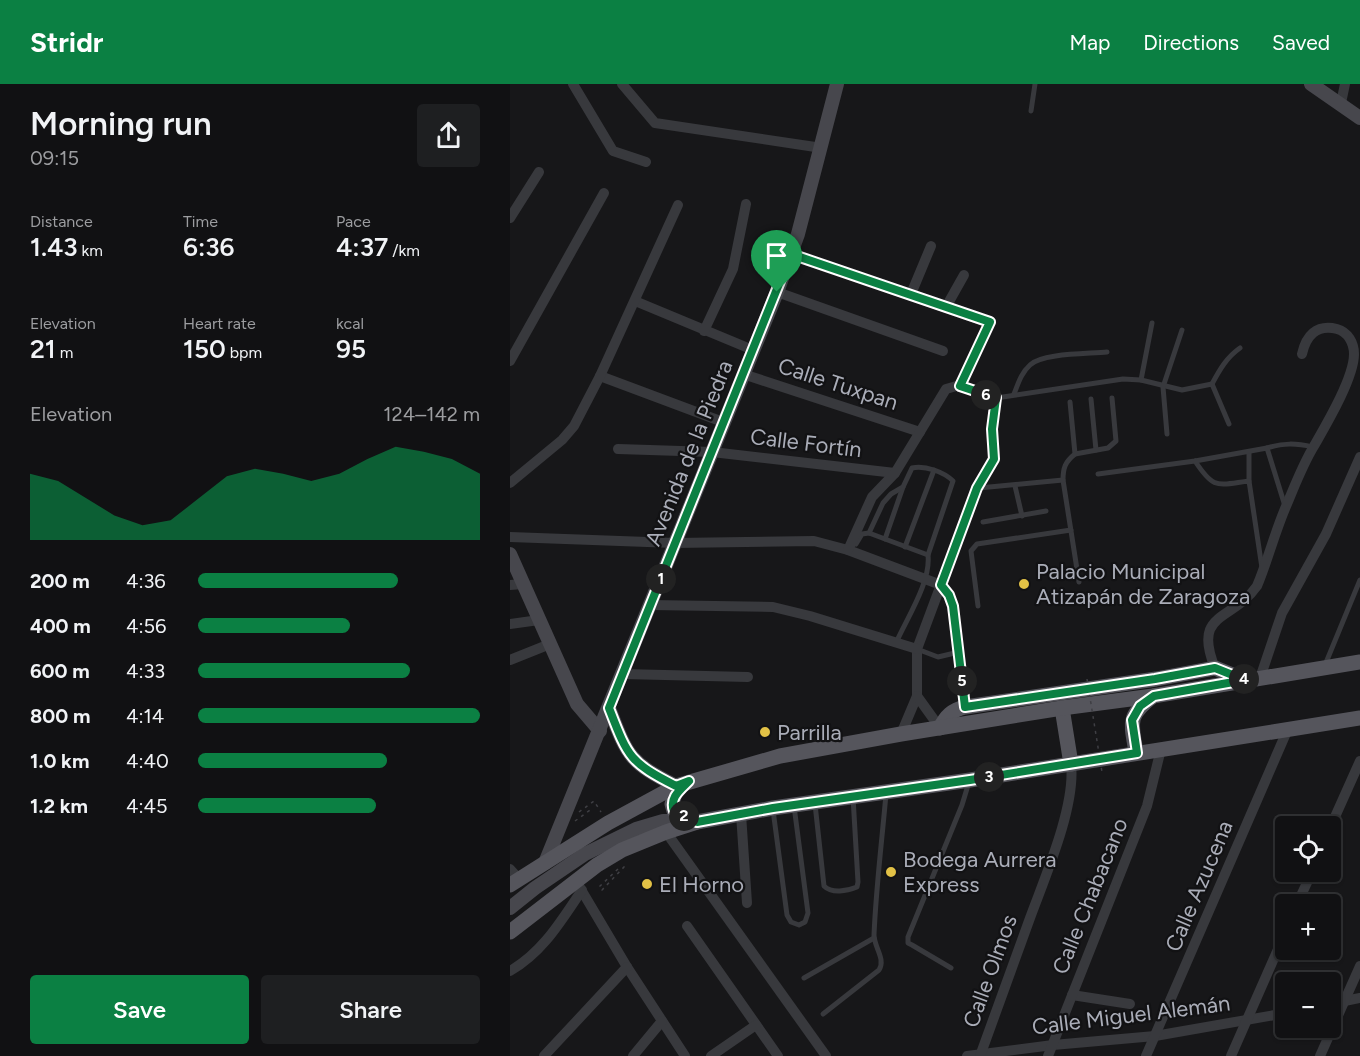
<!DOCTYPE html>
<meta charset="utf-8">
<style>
body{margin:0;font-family:Figtree,sans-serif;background:#1e1f21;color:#f1f3f6;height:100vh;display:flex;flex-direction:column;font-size:22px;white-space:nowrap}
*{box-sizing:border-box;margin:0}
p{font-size:20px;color:#9c9da0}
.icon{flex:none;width:33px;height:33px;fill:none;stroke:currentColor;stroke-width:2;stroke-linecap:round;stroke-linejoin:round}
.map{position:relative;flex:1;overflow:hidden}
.side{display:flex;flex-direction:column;background:#111113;width:510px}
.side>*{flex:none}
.tools{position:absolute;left:765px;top:732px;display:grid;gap:12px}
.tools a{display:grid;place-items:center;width:66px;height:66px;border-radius:6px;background:#111113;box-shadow:0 2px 4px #0004,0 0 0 2px #303133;font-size:30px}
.pin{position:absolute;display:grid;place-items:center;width:51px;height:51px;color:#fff;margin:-62px -26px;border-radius:50% 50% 50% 0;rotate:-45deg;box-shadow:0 0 6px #0007}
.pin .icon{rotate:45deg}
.km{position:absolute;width:30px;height:30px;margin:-15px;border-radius:50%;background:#222;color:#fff;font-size:16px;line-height:30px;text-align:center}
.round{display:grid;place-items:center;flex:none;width:63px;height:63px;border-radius:6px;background:#1e1f21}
.overview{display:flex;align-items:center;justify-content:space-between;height:102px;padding:0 30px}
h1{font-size:33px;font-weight:600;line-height:45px}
.figures{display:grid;grid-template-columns:repeat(3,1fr);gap:9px;height:102px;padding:6px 30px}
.figures div{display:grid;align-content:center}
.figures b{font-size:26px;font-weight:600}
.figures small{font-size:16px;font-weight:400}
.figures p{font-size:16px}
.chart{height:168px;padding:12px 30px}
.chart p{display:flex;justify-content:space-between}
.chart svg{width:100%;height:108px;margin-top:6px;fill:#0b8043;opacity:.7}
.primary-button{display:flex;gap:12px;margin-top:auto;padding:12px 30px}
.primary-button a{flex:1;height:69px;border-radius:6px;background:#0b8043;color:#fff;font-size:24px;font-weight:600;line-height:69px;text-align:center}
.primary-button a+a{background:#1e1f21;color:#f1f3f6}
ul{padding:0 30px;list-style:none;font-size:20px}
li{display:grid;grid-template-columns:96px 72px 1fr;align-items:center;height:45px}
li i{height:15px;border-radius:8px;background:#0b8043}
header{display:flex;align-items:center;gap:36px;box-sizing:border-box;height:84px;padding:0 30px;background:#0b8043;color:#fff}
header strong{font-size:28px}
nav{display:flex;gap:33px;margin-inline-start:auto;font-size:21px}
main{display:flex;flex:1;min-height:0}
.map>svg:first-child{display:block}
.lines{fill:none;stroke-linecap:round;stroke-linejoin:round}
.path{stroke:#3f3f44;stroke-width:1.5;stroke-dasharray:3 4.5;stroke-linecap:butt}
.lane{stroke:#38393d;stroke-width:5}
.street{stroke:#38393d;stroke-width:10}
.secondary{stroke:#47474d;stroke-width:14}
.primary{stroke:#55555c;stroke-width:15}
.path-bridge{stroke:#3f3f44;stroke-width:1.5;stroke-dasharray:3 4.5;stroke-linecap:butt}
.route-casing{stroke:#fff;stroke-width:12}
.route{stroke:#0b8043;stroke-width:8}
.poi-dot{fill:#e2c146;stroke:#121214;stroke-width:2}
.labels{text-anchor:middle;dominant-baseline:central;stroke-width:4.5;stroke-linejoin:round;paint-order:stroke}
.street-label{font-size:22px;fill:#aaadb8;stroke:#121214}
.poi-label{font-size:22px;fill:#aaadb8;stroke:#121214;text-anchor:start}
</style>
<header>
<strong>Stridr</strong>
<nav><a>Map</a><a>Directions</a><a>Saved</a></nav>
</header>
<main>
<section class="side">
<div class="overview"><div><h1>Morning run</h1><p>09:15</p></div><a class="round"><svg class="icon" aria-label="share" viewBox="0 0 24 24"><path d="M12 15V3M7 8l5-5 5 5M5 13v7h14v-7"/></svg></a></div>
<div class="figures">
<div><p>Distance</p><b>1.43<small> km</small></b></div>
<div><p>Time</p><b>6:36</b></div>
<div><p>Pace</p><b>4:37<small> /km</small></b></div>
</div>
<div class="figures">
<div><p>Elevation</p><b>21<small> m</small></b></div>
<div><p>Heart rate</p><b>150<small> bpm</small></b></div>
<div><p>kcal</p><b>95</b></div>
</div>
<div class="chart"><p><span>Elevation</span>124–142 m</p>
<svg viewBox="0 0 160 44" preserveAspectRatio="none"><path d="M0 44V17L10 20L20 27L30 34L40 38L50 36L60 27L70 18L80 15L90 17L100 20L110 17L120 11L130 6L140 8L150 11L160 17V44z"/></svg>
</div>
<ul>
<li><b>200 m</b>4:36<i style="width:71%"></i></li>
<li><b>400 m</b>4:56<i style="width:54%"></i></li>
<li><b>600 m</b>4:33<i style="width:75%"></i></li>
<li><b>800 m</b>4:14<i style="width:100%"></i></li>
<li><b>1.0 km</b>4:40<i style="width:67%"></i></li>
<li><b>1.2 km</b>4:45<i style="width:63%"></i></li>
</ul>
<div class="primary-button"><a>Save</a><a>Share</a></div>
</section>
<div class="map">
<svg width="850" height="972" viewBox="0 0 850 972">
<rect width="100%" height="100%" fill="#171719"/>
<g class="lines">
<g class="path">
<path d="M69,728L84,717L91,728"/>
<path d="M65,737L83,724"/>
<path d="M108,785L89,803L92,806L114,783V779"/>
</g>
<g class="lane">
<path d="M521,27L525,0"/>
<path d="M631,296L642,239"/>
<path d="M702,300C710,285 717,273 730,264"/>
<path d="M504,310C508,300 511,289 520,281C532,269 579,270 597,268"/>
<path d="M486,314L613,295L631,296L672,306L702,300L719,340"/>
<path d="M581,315L586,366"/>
<path d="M560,318L565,370C555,378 553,384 553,396L569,498"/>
<path d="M657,350L653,303L672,246"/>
<path d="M757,364C774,359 785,359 803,363"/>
<path d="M739,368V397"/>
<path d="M565,370L598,364L606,357L602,314"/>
<path d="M685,377C704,406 707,401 739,397L752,484"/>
<path d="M588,390L685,377L757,364L775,422"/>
<path d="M505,402L512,432"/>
<path d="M393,403L375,455L418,471"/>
<path d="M469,404L553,396"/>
<path d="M473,438L536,427"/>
<path d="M359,449L375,455"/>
<path d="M346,460L352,450L359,449L373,419L381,410L393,403L402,384C415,381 434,388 443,397L418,471C421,498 397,534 386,559"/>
<path d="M395,463L424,386"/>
<path d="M432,502L439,511L443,522L455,621"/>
<path d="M468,522L461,467L467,460L561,446"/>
<path d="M407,565L428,573L449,568"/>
<path d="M815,581L850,496"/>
<path d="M305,720L314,802C322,810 337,807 347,803L348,798L343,713"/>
<path d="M263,726L277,831L281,838L289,841L295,838L298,829L284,722"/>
<path d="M441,884L402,861L398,859V853L452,721L459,698"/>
<path d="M294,894L364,854"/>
<path d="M313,930L369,886C376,875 364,863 364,851C366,804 372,756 376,710"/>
</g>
<g class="street">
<path d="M63,0L103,67L136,78"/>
<path d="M112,0L145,39L312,64"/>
<path d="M831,19L835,0"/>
<path d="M0,134L29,88"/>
<path d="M281,170L480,239L450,301"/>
<path d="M267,208L433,267"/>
<path d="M401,210L421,162"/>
<path d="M125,217L243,266"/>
<path d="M436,223L454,191"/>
<path d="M194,247L223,185L236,120"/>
<path d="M0,277L94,109"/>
<path d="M233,290L410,348"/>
<path d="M90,292L213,338"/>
<path d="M108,365L202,368L385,389"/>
<path d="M0,399L52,356L64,342L90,292L168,121"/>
<path d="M0,453L165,459L304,457L338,466L431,501"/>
<path d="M338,466L362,413L385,389L436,305L450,301L486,314L482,345L484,375L467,404L407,565V612L391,650"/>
<path d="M0,501L13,500"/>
<path d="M140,521L263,523L300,532L407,565"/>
<path d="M0,540L29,536"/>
<path d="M0,576L40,560"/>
<path d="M705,584C682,527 722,538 747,502C758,476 765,447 777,420C785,401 793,380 804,362C816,341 844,294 844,270C844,259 838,248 827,245C806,240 796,252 792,270"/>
<path d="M113,590L238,593"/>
<path d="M750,594L772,529L816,450L850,373"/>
<path d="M407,612L430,644"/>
<path d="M231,730L237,819"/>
<path d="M820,744L850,677"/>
<path d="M156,748L316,972"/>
<path d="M0,785L10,796"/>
<path d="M66,797L117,883L175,972"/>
<path d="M787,820L802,788"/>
<path d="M177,842L268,972"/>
<path d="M0,887C33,868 51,837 72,806"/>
<path d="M562,911L620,920"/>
<path d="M820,920L850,914"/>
<path d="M34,972L117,883"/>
<path d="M123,972L152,937"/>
<path d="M201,972L246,941"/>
<path d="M457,972L543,961L645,952L776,929"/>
<path d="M470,972C487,926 503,880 520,834C535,793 566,722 561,680"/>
<path d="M538,972L637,722L651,665"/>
<path d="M636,972L777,647"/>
<path d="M721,972L776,847"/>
<path d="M810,972L850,882"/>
</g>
<g class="secondary">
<path d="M801,0L850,34"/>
<path d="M0,470L67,620L90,647"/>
<path d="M99,624C118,673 119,678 166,702"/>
<path d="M35,779L267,208L288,150L327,0"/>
<path d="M0,824L25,804L75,770L126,745L153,737H182"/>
</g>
<g class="primary">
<path d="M552,624L561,680"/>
<path d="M430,644C436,632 442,626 455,623L646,595L705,584L735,596"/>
<path d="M626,668C621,638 617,632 643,612"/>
<path d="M164,713L162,720L164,727L187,738"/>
<path d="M0,801L98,739L166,702L270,672L391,650L552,624L643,612L850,578"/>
<path d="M0,848L87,781L112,766L156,748L187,738L263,724L460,696L850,634"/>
</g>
<path class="path-bridge" d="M577,595L592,688"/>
</g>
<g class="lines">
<g class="route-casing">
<path id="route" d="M281,170L480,238L450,302L486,314L482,345L484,375L467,404L431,501L439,511L443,522L455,623L645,595L705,584L735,596L644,612L630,622L622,636L627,669L460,696L263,724L187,738L164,727C159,714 170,706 179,697L166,702C119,678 118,673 99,624Z"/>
</g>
<use href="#route" class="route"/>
</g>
<g class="poi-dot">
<circle cx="514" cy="500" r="6"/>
<circle cx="255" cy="648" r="6"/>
<circle cx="381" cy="788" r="6"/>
<circle cx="137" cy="800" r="6"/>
</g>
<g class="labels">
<g class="street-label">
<text transform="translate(328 300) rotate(18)">Calle Tuxpan</text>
<text transform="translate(296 359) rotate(7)">Calle Fortín</text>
<text transform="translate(179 369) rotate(-68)">Avenida de la Piedra</text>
<text transform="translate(689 802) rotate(-67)">Calle Azucena</text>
<text transform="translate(580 812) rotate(-68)">Calle Chabacano</text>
<text transform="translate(480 887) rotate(-70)">Calle Olmos</text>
<text transform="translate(621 931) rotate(-7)">Calle Miguel Alemán</text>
</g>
<g class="poi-label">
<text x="526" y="487">Palacio Municipal<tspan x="526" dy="25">Atizapán de Zaragoza</tspan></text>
<text x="267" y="648">Parrilla</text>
<text x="393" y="775">Bodega Aurrera<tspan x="393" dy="25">Express</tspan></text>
<text x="149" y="800">El Horno</text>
</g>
</g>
</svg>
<div class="tools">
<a><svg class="icon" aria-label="locate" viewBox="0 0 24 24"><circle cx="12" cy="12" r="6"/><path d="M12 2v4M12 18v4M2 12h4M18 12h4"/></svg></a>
<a>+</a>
<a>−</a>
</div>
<div class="pin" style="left:267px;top:208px;background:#1e9e55"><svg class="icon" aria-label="arrive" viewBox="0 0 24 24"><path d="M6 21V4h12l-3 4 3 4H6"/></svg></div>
<b class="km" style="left:151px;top:495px">1</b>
<b class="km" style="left:174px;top:732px">2</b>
<b class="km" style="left:479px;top:693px">3</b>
<b class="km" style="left:734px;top:595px">4</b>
<b class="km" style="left:452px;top:597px">5</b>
<b class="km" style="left:476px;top:311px">6</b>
</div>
</main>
